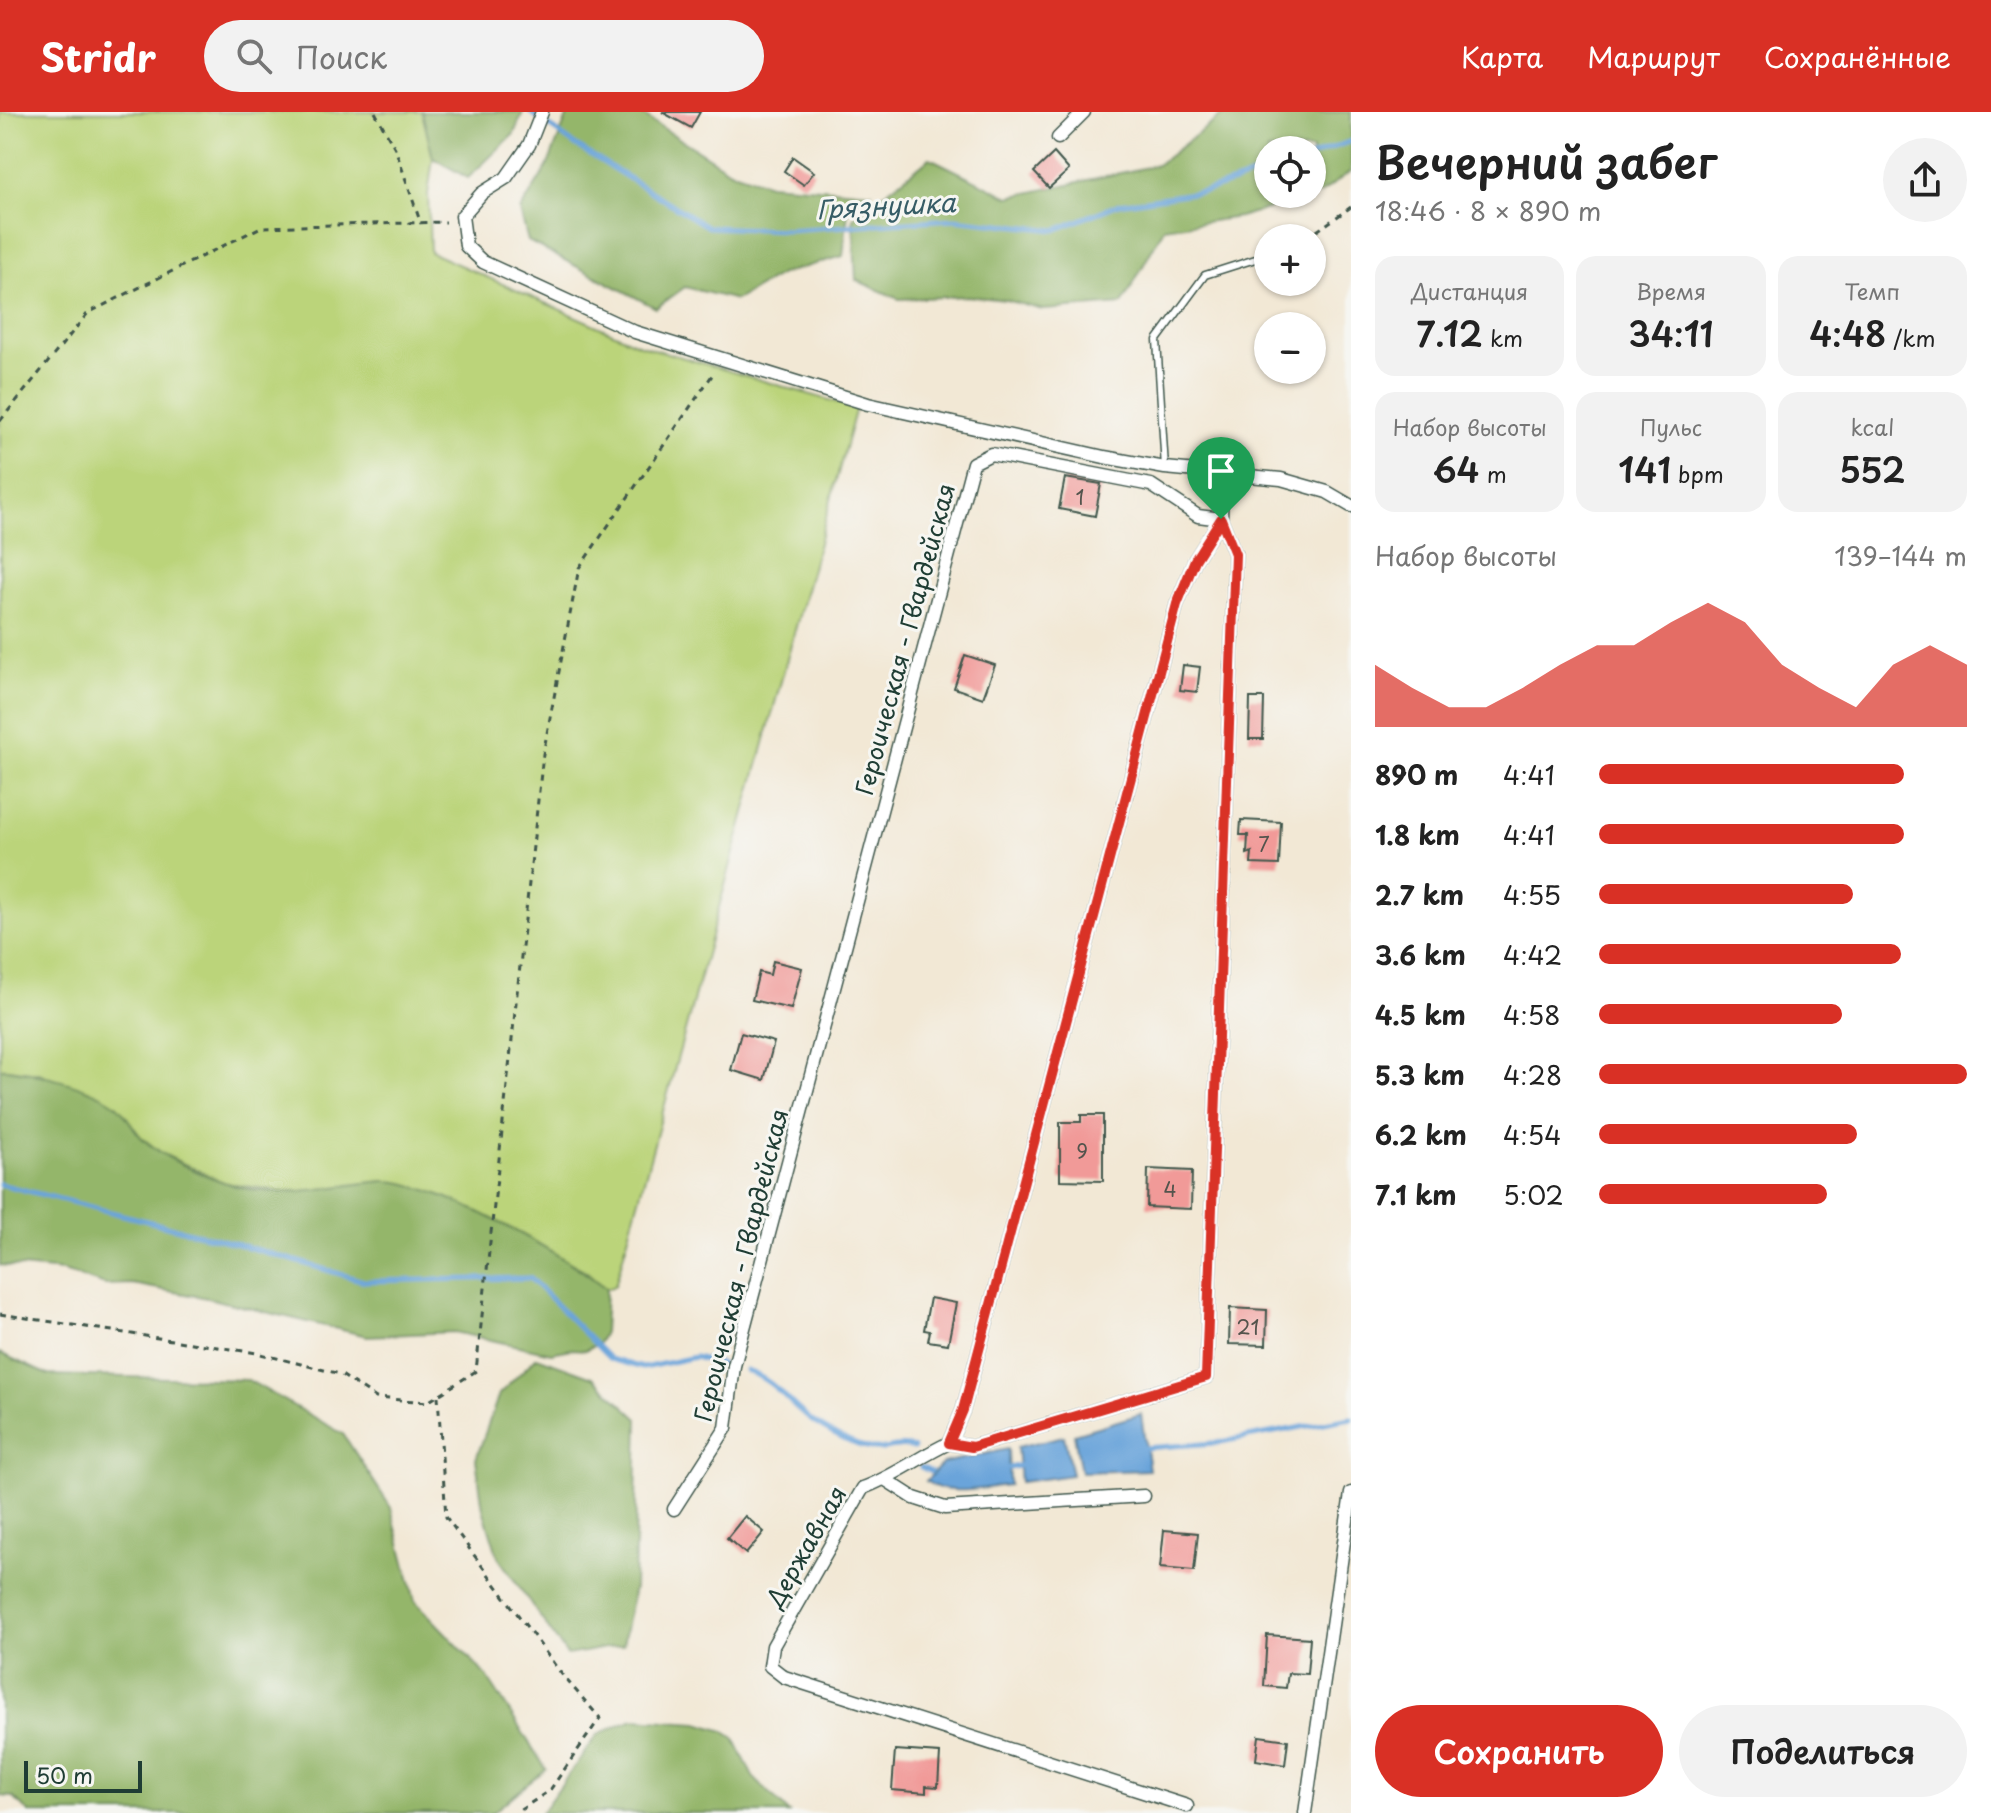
<!DOCTYPE html>
<html lang="ru">
<meta charset="utf-8">
<style>
body{margin:0;font-family:"Playpen Sans",sans-serif;background:#f2f2f2;color:#222;height:100vh;display:flex;flex-direction:column;font-size:30px;white-space:nowrap}
*{box-sizing:border-box;margin:0}
p{font-size:26px;color:#767676}
.icon{flex:none;width:44px;height:44px;fill:none;stroke:currentColor;stroke-width:2;stroke-linecap:round;stroke-linejoin:round}
.map{position:relative;flex:1;overflow:hidden}
.details{display:flex;flex-direction:column;background:#fff;width:640px}
.details>*{flex:none}
.tools{position:absolute;left:1254px;top:24px;display:grid;gap:16px}
.tools a{display:grid;place-items:center;width:72px;height:72px;border-radius:50%;background:#fff;box-shadow:0 2px 6px #0004;font-size:40px}
.scale{position:absolute;left:24px;bottom:20px;width:118px;box-sizing:border-box;padding-left:8px;border:4px solid #1f3d34;border-top:0;font-size:22px;line-height:28px;white-space:nowrap;color:#1f3d34;-webkit-text-stroke:6px #f6f6f2;paint-order:stroke}
.pin{position:absolute;display:grid;place-items:center;width:68px;height:68px;color:#fff;margin:-82px -34px;border-radius:50% 50% 50% 0;rotate:-45deg;box-shadow:0 0 8px #0007}
.pin .icon{rotate:45deg}
.round{display:grid;place-items:center;flex:none;width:84px;height:84px;border-radius:42px;background:#f2f2f2}
.head{display:flex;align-items:center;justify-content:space-between;height:136px;padding:0 24px}
h1{font-size:44px;font-weight:600;line-height:60px}
.figures{display:grid;grid-template-columns:repeat(3,1fr);gap:12px;height:136px;padding:8px 24px}
.figures div{display:grid;align-content:center;border-radius:20px;background:#f2f2f2;text-align:center}
.figures b{font-size:34px;font-weight:600}
.figures small{font-size:22px;font-weight:400}
.figures p{font-size:22px}
.chart{height:224px;padding:16px 24px}
.chart p{display:flex;justify-content:space-between}
.chart svg{width:100%;height:144px;margin-top:8px;fill:#d93025;opacity:.7}
.button{display:flex;gap:16px;margin-top:auto;padding:16px 24px}
.button a{flex:1;height:92px;border-radius:48px;background:#d93025;color:#fff;font-size:32px;font-weight:600;line-height:92px;text-align:center}
.button a+a{background:#f2f2f2;color:#222}
ul{padding:0 24px;list-style:none;font-size:26px}
li{display:grid;grid-template-columns:128px 96px 1fr;align-items:center;height:60px}
li i{height:20px;border-radius:10px;background:#d93025}
header{display:flex;align-items:center;gap:48px;box-sizing:border-box;height:112px;padding:0 40px;background:#d93025;color:#fff}
header strong{font-size:38px}
nav{display:flex;gap:44px;margin-inline-start:auto;font-size:28px}
.search{width:560px;height:72px;background:#f2f2f2;display:flex;align-items:center;gap:20px;box-sizing:border-box;padding:0 28px;border-radius:44px;color:#767676;font-size:30px}
main{display:flex;flex:1;min-height:0}
.map>svg:first-child{display:block}
.green{fill:#bbd47a;stroke:#6d8857;stroke-width:2}
.forest{fill:#94b66a;stroke:#5a7a4f;stroke-width:2;fill-rule:evenodd}
.water{fill:#6ba4da;stroke:#457087;stroke-width:2}
.lines{fill:none;stroke-linecap:round;stroke-linejoin:round}
.stream{stroke:#6ba4da;stroke-width:5}
.building{fill:#f19a98}
.service-casing{stroke:#3f574c;stroke-width:9}
.minor-casing{stroke:#3f574c;stroke-width:15}
.path{stroke:#3f574c;stroke-width:3;stroke-dasharray:6 6;stroke-linecap:butt}
.service{stroke:#fff;stroke-width:6}
.minor{stroke:#fff;stroke-width:12}
.route-casing{stroke:#fff;stroke-width:16}
.route{stroke:#d93025;stroke-width:10}
.labels{text-anchor:middle;dominant-baseline:central;stroke-width:6;stroke-linejoin:round;paint-order:stroke}
.number-label{font-size:20px;fill:#54544d}
.street-label{font-size:24px;fill:#1f3d34;stroke:#f6f6f2}
.water-label{font-size:26px;font-style:italic;fill:#365c66;stroke:#f6f6f2}
</style>
<header>
<strong>Stridr</strong>
<div class="search"><svg class="icon" aria-label="search" viewBox="0 0 24 24"><circle cx="10" cy="10" r="6"/><path d="M15 15l6 6"/></svg>Поиск</div>
<nav><a>Карта</a><a>Маршрут</a><a>Сохранённые</a></nav>
</header>
<main>
<div class="map">
<svg width="1351" height="1701" viewBox="0 0 1351 1701">
<rect width="100%" height="100%" fill="#f6f6f2"/>
<filter id="ink" filterUnits="userSpaceOnUse"><feTurbulence type="fractalNoise" baseFrequency=".0125" numOctaves="2"/><feDisplacementMap in="SourceGraphic" scale="16" xChannelSelector="R" yChannelSelector="G"/><feConvolveMatrix kernelMatrix="1 2 1 2 8 2 1 2 1" color-interpolation-filters="sRGB"/></filter>
<filter id="wash" filterUnits="userSpaceOnUse"><feTurbulence type="fractalNoise" baseFrequency=".006" numOctaves="4" result="noise"/><feDisplacementMap in="SourceGraphic" scale="32" xChannelSelector="R" yChannelSelector="G"/><feGaussianBlur stdDeviation="1.8" result="paint"/><feColorMatrix in="noise" values="0 0 0 0 0 0 0 0 0 0 0 0 0 0 0 0 0 1.4 0 .05"/><feComposite in="paint" operator="in"/></filter>
<g filter="url(#wash)">
<rect width="100%" height="100%" fill="#f2e8d5"/>
<path class="green" d="M0,0H422L433,46L428,82L430,140L640,233L856,296L615,1174L606,1177L586,1159L460,1092L436,1082L385,1069L294,1081L225,1071L163,1042L141,1025L116,993L39,961L0,956Z"/>
<g class="forest">
<path d="M422,0H523L514,22L468,66L433,46Z"/>
<path d="M569,0H638L730,59L769,72L871,80L848,100L843,144L781,162L736,188L685,175L656,196L528,129L520,99L547,55Z"/>
<path d="M1232,0H1351V59L1321,81L1239,105L1164,116L1122,192L1043,198L1006,188L967,184L899,187L856,168L853,106L930,46L1009,85L1157,53L1224,2ZM1268,38H1312V82H1268Z"/>
<path d="M0,956C33,960 88,973 115,992C126,1000 132,1016 142,1026C163,1046 195,1059 221,1069C275,1091 330,1073 384,1069C429,1066 572,1146 606,1177L604,1220L598,1232L585,1238L572,1237L551,1241L454,1220L367,1224L207,1186L132,1172L105,1173L63,1159L0,1153Z"/>
<path d="M0,1241L48,1263L248,1268L343,1322L391,1396L415,1489L486,1563L546,1657L492,1701H29L13,1685L0,1684Z"/>
<path d="M537,1245L593,1265L638,1307L634,1476L623,1533L567,1543L498,1445L483,1397L476,1347L499,1282Z"/>
<path d="M633,1607L698,1611L724,1619L734,1626L753,1665L789,1701H541L598,1622Z"/>
</g>
<g class="water">
<path d="M1141,1302L1149,1358L1081,1360L1074,1322Z"/>
<path d="M1064,1324L1072,1363L1020,1370L1017,1335Z"/>
<path d="M1008,1337L1009,1373C985,1375 946,1386 926,1369L943,1351Z"/>
</g>
<g class="lines">
<g class="stream">
<path d="M530,0L575,33L708,115L787,118L954,107L1055,118L1119,92L1206,79L1268,59"/>
<path d="M1312,44L1351,29"/>
<path d="M0,1072L234,1131L364,1169L530,1166L610,1247L643,1256L695,1245L721,1252"/>
<path d="M746,1259C775,1267 791,1295 815,1311C832,1322 864,1340 884,1337C897,1335 901,1333 914,1336"/>
<path d="M1143,1336L1215,1331L1351,1306"/>
<path d="M921,1355L931,1360"/>
<path d="M1009,1356L1022,1353"/>
</g>
</g>
<g id="blocks">
<g class="building">
<path d="M662,0H700L691,16Z"/>
<path d="M1054,41L1069,58L1049,76L1034,60Z"/>
<path d="M793,45L814,60L804,73L784,59Z"/>
<path d="M1065,366L1101,372L1095,404L1059,397Z"/>
<path d="M965,543L995,553L983,586L954,576Z"/>
<path d="M1183,553L1200,555L1197,580L1180,578Z"/>
<path d="M1250,586H1264L1263,627H1249Z"/>
<path d="M1241,708L1281,710L1279,753L1251,752L1252,740L1247,742L1248,723H1240Z"/>
<path d="M773,849L802,856L791,897L752,888L759,860L770,863Z"/>
<path d="M741,921L774,930L764,968L731,958Z"/>
<path d="M1081,1003H1103V1069L1060,1068V1010H1081Z"/>
<path d="M1148,1057L1192,1059L1191,1097L1147,1095Z"/>
<path d="M930,1186L956,1191L948,1232L928,1229L930,1219L924,1218Z"/>
<path d="M1230,1196L1267,1198L1266,1233L1229,1232Z"/>
<path d="M745,1404L764,1420L746,1442L727,1426Z"/>
<path d="M1164,1418L1198,1421L1194,1459L1160,1456Z"/>
<path d="M1267,1523L1310,1526L1307,1562L1288,1561L1286,1576L1264,1574Z"/>
<path d="M1259,1624L1288,1628L1285,1653L1256,1648Z"/>
<path d="M895,1638L940,1641L938,1675L926,1674V1681L892,1678Z"/>
</g>
</g>
</g>
<g filter="url(#ink)">
<use href="#blocks" fill-opacity="0" stroke="#3f574c" stroke-width="2"/>
<g class="lines">
<g class="service-casing">
<path id="service" d="M1165,356L1157,228L1205,163L1268,143"/>
</g>
<g class="minor-casing">
<g id="minor">
<path d="M542,0L529,33L506,66L482,81L462,104L466,134L483,150L635,220L868,292L1104,345L1165,356L1281,367L1327,380L1351,394"/>
<path d="M1058,26L1084,0"/>
<path d="M886,1368L914,1386L945,1396L1144,1384"/>
<path d="M674,1397L726,1316L734,1254L973,351L991,342L1151,373L1198,404L1221,407L1235,442L1206,1265L972,1335L949,1331"/>
<path d="M1187,1694L784,1565L770,1554L773,1534L863,1376C893,1365 919,1345 949,1331L963,1298L1177,492L1195,448L1221,407L1222,361"/>
<path d="M1305,1701L1351,1381"/>
</g>
</g>
<g class="path">
<path d="M375,0L395,36L421,112"/>
<path d="M1307,126L1351,95"/>
<path d="M0,309L88,201L261,115L446,110"/>
<path d="M0,1202L257,1241L340,1262L376,1286L428,1290L476,1259L543,642L579,456L715,259"/>
<path d="M438,1284L446,1405L563,1564L600,1606L550,1678L516,1701"/>
<path d="M0,1700L1,1701"/>
</g>
<use href="#service" class="service"/>
<use href="#minor" class="minor"/>
</g>
</g>
<g class="lines" filter="url(#ink)">
<g class="route-casing">
<path id="route" d="M1221,407L1235,442L1206,1265L972,1335L949,1331L963,1298L1177,492L1195,448Z"/>
</g>
<use href="#route" class="route"/>
</g>
<g class="labels">
<g class="number-label">
<text x="1080" y="385">1</text>
<text x="1264" y="732">7</text>
<text x="1082" y="1039">9</text>
<text x="1170" y="1077">4</text>
<text x="1248" y="1215">21</text>
</g>
<g class="street-label">
<text transform="translate(904 527) rotate(-75)">Героическая - Гвардейская</text>
<text transform="translate(740 1153) rotate(-76)">Героическая - Гвардейская</text>
<text transform="translate(805 1434) rotate(-60)">Державная</text>
</g>
<g class="water-label">
<text transform="translate(886 93) rotate(-3)">Грязнушка</text>
</g>
</g>
</svg>
<div class="tools">
<a><svg class="icon" aria-label="locate" viewBox="0 0 24 24"><circle cx="12" cy="12" r="6"/><path d="M12 2v4M12 18v4M2 12h4M18 12h4"/></svg></a>
<a>+</a>
<a>−</a>
</div>
<div class="scale">50 m</div>
<div class="pin" style="left:1221px;top:407px;background:#1e9e55"><svg class="icon" aria-label="arrive" viewBox="0 0 24 24"><path d="M6 21V4h12l-3 4 3 4H6"/></svg></div>
</div>
<section class="details">
<div class="head"><div><h1>Вечерний забег</h1><p>18:46 · 8 × 890 m</p></div><a class="round"><svg class="icon" aria-label="share" viewBox="0 0 24 24"><path d="M12 15V3M7 8l5-5 5 5M5 13v7h14v-7"/></svg></a></div>
<div class="figures">
<div><p>Дистанция</p><b>7.12<small> km</small></b></div>
<div><p>Время</p><b>34:11</b></div>
<div><p>Темп</p><b>4:48<small> /km</small></b></div>
</div>
<div class="figures">
<div><p>Набор высоты</p><b>64<small> m</small></b></div>
<div><p>Пульс</p><b>141<small> bpm</small></b></div>
<div><p>kcal</p><b>552</b></div>
</div>
<div class="chart"><p><span>Набор высоты</span>139–144 m</p>
<svg viewBox="0 0 160 44" preserveAspectRatio="none"><path d="M0 44V25L10 32L20 38L30 38L40 32L50 25L60 19L70 19L80 12L90 6L100 12L110 25L120 32L130 38L140 25L150 19L160 25V44z"/></svg>
</div>
<ul>
<li><b>890 m</b>4:41<i style="width:83%"></i></li>
<li><b>1.8 km</b>4:41<i style="width:83%"></i></li>
<li><b>2.7 km</b>4:55<i style="width:69%"></i></li>
<li><b>3.6 km</b>4:42<i style="width:82%"></i></li>
<li><b>4.5 km</b>4:58<i style="width:66%"></i></li>
<li><b>5.3 km</b>4:28<i style="width:100%"></i></li>
<li><b>6.2 km</b>4:54<i style="width:70%"></i></li>
<li><b>7.1 km</b>5:02<i style="width:62%"></i></li>
</ul>
<div class="button"><a>Сохранить</a><a>Поделиться</a></div>
</section>
</main>
